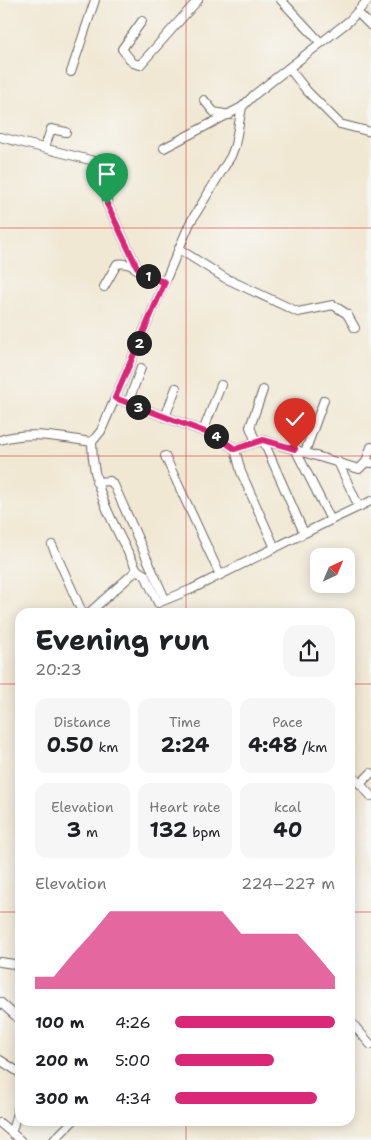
<!DOCTYPE html>
<meta charset="utf-8">
<style>
body{margin:0;font-family:"Shantell Sans",sans-serif;background:#f6f6f6;color:#202124;height:100vh;display:flex;flex-direction:column;font-size:19px;white-space:nowrap}
*{box-sizing:border-box;margin:0}
p{font-size:16px;color:#757577}
.icon{flex:none;width:28px;height:28px;fill:none;stroke:currentColor;stroke-width:2;stroke-linecap:round;stroke-linejoin:round}
.map{position:relative;flex:1;overflow:hidden}
.sheet{position:absolute;left:15px;top:608px;width:340px;height:518px;display:flex;flex-direction:column;background:#fff;border-radius:15px;box-shadow:0 2px 12px #0003}
.sheet>*{flex:none}
.needle{width:32px;rotate:44deg}
.fabs{position:absolute;left:310px;top:548px;display:grid;gap:10px}
.fabs a{display:grid;place-items:center;width:45px;height:45px;border-radius:10px;background:#fff;box-shadow:0 2px 12px #0003;font-size:25px}
.pin{position:absolute;display:grid;place-items:center;width:42px;height:42px;color:#fff;margin:-51px -21px;border-radius:50% 50% 50% 0;rotate:-45deg;box-shadow:0 0 5px #0007}
.pin .icon{rotate:45deg}
.km{position:absolute;width:25px;height:25px;margin:-12px;border-radius:50%;background:#222;color:#fff;font-size:14px;line-height:25px;text-align:center}
.round{display:grid;place-items:center;flex:none;width:52px;height:52px;border-radius:15px;background:#f6f6f6}
.headline{display:flex;align-items:center;justify-content:space-between;height:85px;padding:0 20px}
h1{font-size:28px;font-weight:700;line-height:38px}
.figures{display:grid;grid-template-columns:repeat(3,1fr);gap:8px;height:85px;padding:5px 20px}
.figures div{display:grid;align-content:center;border-radius:12px;background:#f6f6f6;text-align:center}
.figures b{font-size:21px;font-weight:700}
.figures small{font-size:14px;font-weight:400}
.figures p{font-size:14px}
.chart{height:140px;padding:10px 20px}
.chart p{display:flex;justify-content:space-between}
.chart svg{width:100%;height:90px;margin-top:5px;fill:#db2777;opacity:.7}
ul{padding:0 20px;list-style:none;font-size:16px}
li{display:grid;grid-template-columns:80px 60px 1fr;align-items:center;height:38px}
li i{height:12px;border-radius:6px;background:#db2777}
.map>svg:first-child{display:block}
.lines{fill:none;stroke-linecap:round;stroke-linejoin:round}
.minor-casing{stroke:#67635c;stroke-width:10}
.minor{stroke:#fff;stroke-width:8}
.route-casing{stroke:#fff;stroke-width:10}
.route{stroke:#db2777;stroke-width:6}
.grid{fill:none;stroke:#d62828;stroke-width:1;stroke-opacity:0.55}
</style>
<div class="map">
<svg width="371" height="1140" viewBox="0 0 371 1140">
<rect width="100%" height="100%" fill="#f6f6f2"/>
<filter id="ink" filterUnits="userSpaceOnUse"><feTurbulence type="fractalNoise" baseFrequency=".02" numOctaves="2"/><feDisplacementMap in="SourceGraphic" scale="10" xChannelSelector="R" yChannelSelector="G"/><feConvolveMatrix kernelMatrix="1 2 1 2 8 2 1 2 1" color-interpolation-filters="sRGB"/></filter>
<filter id="wash" filterUnits="userSpaceOnUse"><feTurbulence type="fractalNoise" baseFrequency=".0096" numOctaves="4" result="noise"/><feDisplacementMap in="SourceGraphic" scale="20" xChannelSelector="R" yChannelSelector="G"/><feGaussianBlur stdDeviation="1.12" result="paint"/><feColorMatrix in="noise" values="0 0 0 0 0 0 0 0 0 0 0 0 0 0 0 0 0 1.4 0 .05"/><feComposite in="paint" operator="in"/></filter>
<g filter="url(#wash)">
<rect width="100%" height="100%" fill="#f1e8d4"/>
</g>
<g filter="url(#ink)">
<g class="lines">
<g class="minor-casing">
<g id="minor">
<path d="M281,0L321,43"/>
<path d="M357,12L371,26"/>
<path d="M142,21L122,49L133,63L140,65L198,0"/>
<path d="M289,68L307,91L340,124L371,132"/>
<path d="M71,72L95,0"/>
<path d="M204,100L214,112L229,115"/>
<path d="M0,137L102,163L112,169L116,176L107,197V204L137,267"/>
<path d="M45,147L51,129L66,132"/>
<path d="M164,148L242,107"/>
<path d="M179,249L225,278L298,312L333,305L347,314L355,328"/>
<path d="M104,287L117,264C131,261 138,271 149,277C154,280 160,280 165,282"/>
<path d="M115,398L216,436L235,449L263,440L359,469L366,462L371,463"/>
<path d="M128,403L141,368"/>
<path d="M165,417L176,388"/>
<path d="M203,431L221,385"/>
<path d="M0,440C29,430 63,438 92,442"/>
<path d="M263,440L304,533"/>
<path d="M256,442L250,427L263,390"/>
<path d="M235,449L241,472L275,548"/>
<path d="M295,449L331,520L192,589L158,603L145,575L137,570C116,527 92,492 92,442L101,431L190,223L231,156L235,145L242,107L254,95L349,21L368,0"/>
<path d="M305,452L324,400"/>
<path d="M165,456L220,575"/>
<path d="M338,462L359,507"/>
<path d="M366,462L371,447"/>
<path d="M96,482L110,481L114,485L165,599"/>
<path d="M331,520L371,501"/>
<path d="M52,545L82,612"/>
<path d="M90,612L137,570"/>
<path d="M350,773L371,796"/>
<path d="M360,784L371,773"/>
<path d="M0,962L14,964L20,967"/>
<path d="M0,1002L20,1020"/>
<path d="M350,1021L371,1045"/>
<path d="M0,1060L20,1073"/>
<path d="M0,1123L20,1140"/>
<path d="M12,1131L20,1102"/>
<path d="M54,1140L74,1120"/>
</g>
</g>
<use href="#minor" class="minor"/>
</g>
</g>
<g class="lines" filter="url(#ink)">
<g class="route-casing">
<path id="route" d="M107,204L137,267L151,278L165,282L115,398L216,436L235,449L263,440L295,449"/>
</g>
<use href="#route" class="route"/>
</g>
<path class="grid" d="M186,0V612M0,228H371M0,456H371M0,684H20M350,684H371M0,912H20M350,912H371M186,1120V1140"/>
</svg>
<div class="fabs">
<a><svg class="needle" viewBox="-14 -14 28 28"><path d="M0-13l5 13h-10z" fill="#e53935"/><path d="M0 13l5-13h-10z" fill="#757577"/></svg></a>
</div>
<div class="pin" style="left:107px;top:204px;background:#1e9e55"><svg class="icon" aria-label="arrive" viewBox="0 0 24 24"><path d="M6 21V4h12l-3 4 3 4H6"/></svg></div>
<div class="pin" style="left:295px;top:449px;background:#d93025"><svg class="icon" aria-label="check" viewBox="0 0 24 24"><path d="M5 12l5 5 9-10"/></svg></div>
<b class="km" style="left:148px;top:276px">1</b>
<b class="km" style="left:139px;top:343px">2</b>
<b class="km" style="left:138px;top:407px">3</b>
<b class="km" style="left:216px;top:436px">4</b>
<section class="sheet">
<div class="headline"><div><h1>Evening run</h1><p>20:23</p></div><a class="round"><svg class="icon" aria-label="share" viewBox="0 0 24 24"><path d="M12 15V3M7 8l5-5 5 5M5 13v7h14v-7"/></svg></a></div>
<div class="figures">
<div><p>Distance</p><b>0.50<small> km</small></b></div>
<div><p>Time</p><b>2:24</b></div>
<div><p>Pace</p><b>4:48<small> /km</small></b></div>
</div>
<div class="figures">
<div><p>Elevation</p><b>3<small> m</small></b></div>
<div><p>Heart rate</p><b>132<small> bpm</small></b></div>
<div><p>kcal</p><b>40</b></div>
</div>
<div class="chart"><p><span>Elevation</span>224–227 m</p>
<svg viewBox="0 0 160 44" preserveAspectRatio="none"><path d="M0 44V38L10 38L20 27L30 17L40 6L50 6L60 6L70 6L80 6L90 6L100 6L110 17L120 17L130 17L140 17L150 27L160 38V44z"/></svg>
</div>
<ul>
<li><b>100 m</b>4:26<i style="width:100%"></i></li>
<li><b>200 m</b>5:00<i style="width:62%"></i></li>
<li><b>300 m</b>4:34<i style="width:89%"></i></li>
</ul>
</section>
</div>
